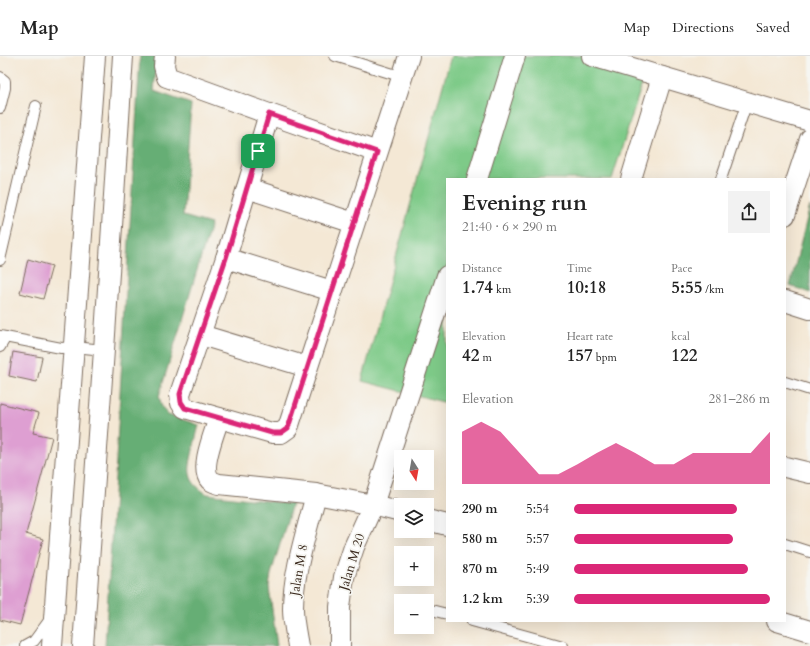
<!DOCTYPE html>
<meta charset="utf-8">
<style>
body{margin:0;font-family:Cardo,serif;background:#f2f2f2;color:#222;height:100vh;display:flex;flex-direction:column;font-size:15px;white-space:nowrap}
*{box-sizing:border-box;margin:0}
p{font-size:13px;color:#767676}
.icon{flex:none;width:22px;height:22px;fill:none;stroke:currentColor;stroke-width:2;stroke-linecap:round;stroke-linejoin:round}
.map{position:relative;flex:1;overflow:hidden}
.panel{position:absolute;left:446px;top:122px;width:340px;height:444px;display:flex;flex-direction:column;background:#fff;border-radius:0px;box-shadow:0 4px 16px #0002}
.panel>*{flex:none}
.needle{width:26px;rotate:169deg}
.controls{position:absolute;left:394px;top:394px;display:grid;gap:8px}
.controls a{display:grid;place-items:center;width:40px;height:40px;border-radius:0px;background:#fff;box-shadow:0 4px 16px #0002;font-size:20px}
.pin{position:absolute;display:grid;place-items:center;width:34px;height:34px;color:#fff;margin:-17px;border-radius:8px;box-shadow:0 2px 6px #0006}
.round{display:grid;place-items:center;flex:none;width:42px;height:42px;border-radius:0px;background:#f2f2f2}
.head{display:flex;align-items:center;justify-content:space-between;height:68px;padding:0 16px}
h1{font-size:22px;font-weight:600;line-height:30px}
.stats{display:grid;grid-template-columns:repeat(3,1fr);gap:6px;height:68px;padding:4px 16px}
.stats div{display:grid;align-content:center}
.stats b{font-size:17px;font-weight:600}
.stats small{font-size:11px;font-weight:400}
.stats p{font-size:11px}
.chart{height:112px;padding:8px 16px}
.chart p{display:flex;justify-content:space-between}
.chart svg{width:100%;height:72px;margin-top:4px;fill:#db2777;opacity:.7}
ul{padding:0 16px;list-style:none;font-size:13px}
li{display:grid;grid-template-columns:64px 48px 1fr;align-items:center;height:30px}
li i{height:10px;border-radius:5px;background:#db2777}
header{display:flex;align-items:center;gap:24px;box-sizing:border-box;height:56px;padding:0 20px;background:#fff;border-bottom:1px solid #e0e0e0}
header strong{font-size:19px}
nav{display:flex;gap:22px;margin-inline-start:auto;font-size:14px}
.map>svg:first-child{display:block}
.green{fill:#7eca88;stroke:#5c7a53}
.forest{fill:#66ae74;stroke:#506c49}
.building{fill:#de9fd2}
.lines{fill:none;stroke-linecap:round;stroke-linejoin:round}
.lane-casing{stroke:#7c6c5e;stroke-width:12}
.street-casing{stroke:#7c6c5e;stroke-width:22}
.lane{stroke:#fff;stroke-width:10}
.street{stroke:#fff;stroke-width:20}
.route-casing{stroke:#fff;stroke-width:8}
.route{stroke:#db2777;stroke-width:5}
.labels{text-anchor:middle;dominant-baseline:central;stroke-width:3.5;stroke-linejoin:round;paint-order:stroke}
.street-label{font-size:13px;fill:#3b2a1e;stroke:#f6f6f2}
</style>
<header>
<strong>Map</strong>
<nav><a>Map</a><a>Directions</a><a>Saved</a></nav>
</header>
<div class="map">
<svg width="810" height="590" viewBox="0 0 810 590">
<rect width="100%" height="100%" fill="#f6f6f2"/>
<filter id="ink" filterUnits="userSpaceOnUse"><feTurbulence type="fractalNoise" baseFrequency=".025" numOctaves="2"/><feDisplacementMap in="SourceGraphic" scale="8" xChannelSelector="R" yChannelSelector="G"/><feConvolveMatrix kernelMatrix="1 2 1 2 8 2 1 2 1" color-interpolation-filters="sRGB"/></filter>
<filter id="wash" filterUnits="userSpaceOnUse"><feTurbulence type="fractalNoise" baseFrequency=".012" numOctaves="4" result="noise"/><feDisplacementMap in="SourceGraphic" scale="16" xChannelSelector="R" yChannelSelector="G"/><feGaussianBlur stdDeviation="0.9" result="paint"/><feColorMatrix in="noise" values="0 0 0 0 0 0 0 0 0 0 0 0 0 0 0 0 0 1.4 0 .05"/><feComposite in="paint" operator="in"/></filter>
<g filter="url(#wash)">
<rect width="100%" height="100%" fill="#f4e8d5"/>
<path class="green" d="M451,0H589L646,15L612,123H447V347L362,325Z"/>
<g class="forest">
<path d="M140,0H157L154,35L191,48L183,160L211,168L159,340L162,351L168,359L199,369C197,377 195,385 193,394C188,415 186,425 207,438L292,448L271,518L269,531L277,590H105Z"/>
<path d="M810,150V237L790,230Z"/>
</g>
<g id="blocks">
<g class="building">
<path d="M28,203L52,210L43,243L20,237Z"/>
<path d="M13,296L42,301L37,326L9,320Z"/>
<path d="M0,347L39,357L33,377L52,381L26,478L43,483L20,569L0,564Z"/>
</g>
</g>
</g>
<g filter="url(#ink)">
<use href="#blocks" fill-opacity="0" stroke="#7c6c5e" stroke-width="1"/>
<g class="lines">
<g class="lane-casing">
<g id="lane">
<path d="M335,0L403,21"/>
<path d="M0,21L5,25V32L0,52"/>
<path d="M721,123L747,46"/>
<path d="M0,204L36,50"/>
<path d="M0,280L61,292L74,291L104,294"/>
<path d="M0,291L6,281"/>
<path d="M785,326L810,334"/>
<path d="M785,488L810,496"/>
<path d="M427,553L447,558"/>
<path d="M472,565L563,590"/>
<path d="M25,590L34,585L51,562"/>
</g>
</g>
<g class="street-casing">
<g id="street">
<path d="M165,0L164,10L167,21L269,58L377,96"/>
<path d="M592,0L810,65"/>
<path d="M269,58L226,202L180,338L181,347L185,352L272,377H281L288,372L409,0"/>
<path d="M477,123L515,0"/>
<path d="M631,123L662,21"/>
<path d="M247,132L354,167"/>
<path d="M785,159L810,83"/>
<path d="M226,202L332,235"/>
<path d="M785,245L810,253"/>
<path d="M201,279L307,311"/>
<path d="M219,362C215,376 199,412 210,424C212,426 216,427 219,428L316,438L373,449L401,456"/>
<path d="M785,411L810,417"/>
<path d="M427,464L447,469"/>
<path d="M777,565L810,575"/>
<path d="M52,590L95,0"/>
<path d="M83,590L104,294L123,0"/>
<path d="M298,590C296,578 293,565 293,553C293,516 307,475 316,438"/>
<path d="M340,590V551L344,521L354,491L373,449L447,220"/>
</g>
</g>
<use href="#lane" class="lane"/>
<use href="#street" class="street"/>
</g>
</g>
<g class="lines" filter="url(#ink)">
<g class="route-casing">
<path id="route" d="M269,58L377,96L288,372L281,377H272L185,352L181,346L180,338L226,202Z"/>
</g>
<use href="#route" class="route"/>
</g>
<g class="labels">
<g class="street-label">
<text transform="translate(352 506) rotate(-73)">Jalan M 20</text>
<text transform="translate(299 514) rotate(-80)">Jalan M 8</text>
</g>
</g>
</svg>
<div class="controls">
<a><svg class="needle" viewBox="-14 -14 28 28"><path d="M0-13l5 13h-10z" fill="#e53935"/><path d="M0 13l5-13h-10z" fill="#767676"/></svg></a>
<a><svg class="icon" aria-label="layers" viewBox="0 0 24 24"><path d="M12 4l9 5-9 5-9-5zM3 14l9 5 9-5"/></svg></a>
<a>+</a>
<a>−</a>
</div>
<div class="pin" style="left:258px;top:95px;background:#1e9e55"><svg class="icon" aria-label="arrive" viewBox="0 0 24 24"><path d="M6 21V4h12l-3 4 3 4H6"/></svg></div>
<section class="panel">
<div class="head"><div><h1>Evening run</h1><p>21:40 · 6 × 290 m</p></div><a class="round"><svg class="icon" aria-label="share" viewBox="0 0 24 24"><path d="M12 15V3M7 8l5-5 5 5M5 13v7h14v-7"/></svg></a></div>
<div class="stats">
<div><p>Distance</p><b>1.74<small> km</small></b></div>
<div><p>Time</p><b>10:18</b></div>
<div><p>Pace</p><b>5:55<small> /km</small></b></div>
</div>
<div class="stats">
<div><p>Elevation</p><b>42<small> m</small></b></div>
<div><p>Heart rate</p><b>157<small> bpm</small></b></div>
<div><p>kcal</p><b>122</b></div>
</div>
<div class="chart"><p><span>Elevation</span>281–286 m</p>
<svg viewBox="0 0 160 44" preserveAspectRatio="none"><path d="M0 44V12L10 6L20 12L30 25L40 38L50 38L60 32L70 25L80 19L90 25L100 32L110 32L120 25L130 25L140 25L150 25L160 12V44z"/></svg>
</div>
<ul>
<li><b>290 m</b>5:54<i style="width:83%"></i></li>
<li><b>580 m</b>5:57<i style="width:81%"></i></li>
<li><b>870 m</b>5:49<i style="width:89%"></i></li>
<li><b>1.2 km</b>5:39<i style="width:100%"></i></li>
</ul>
</section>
</div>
